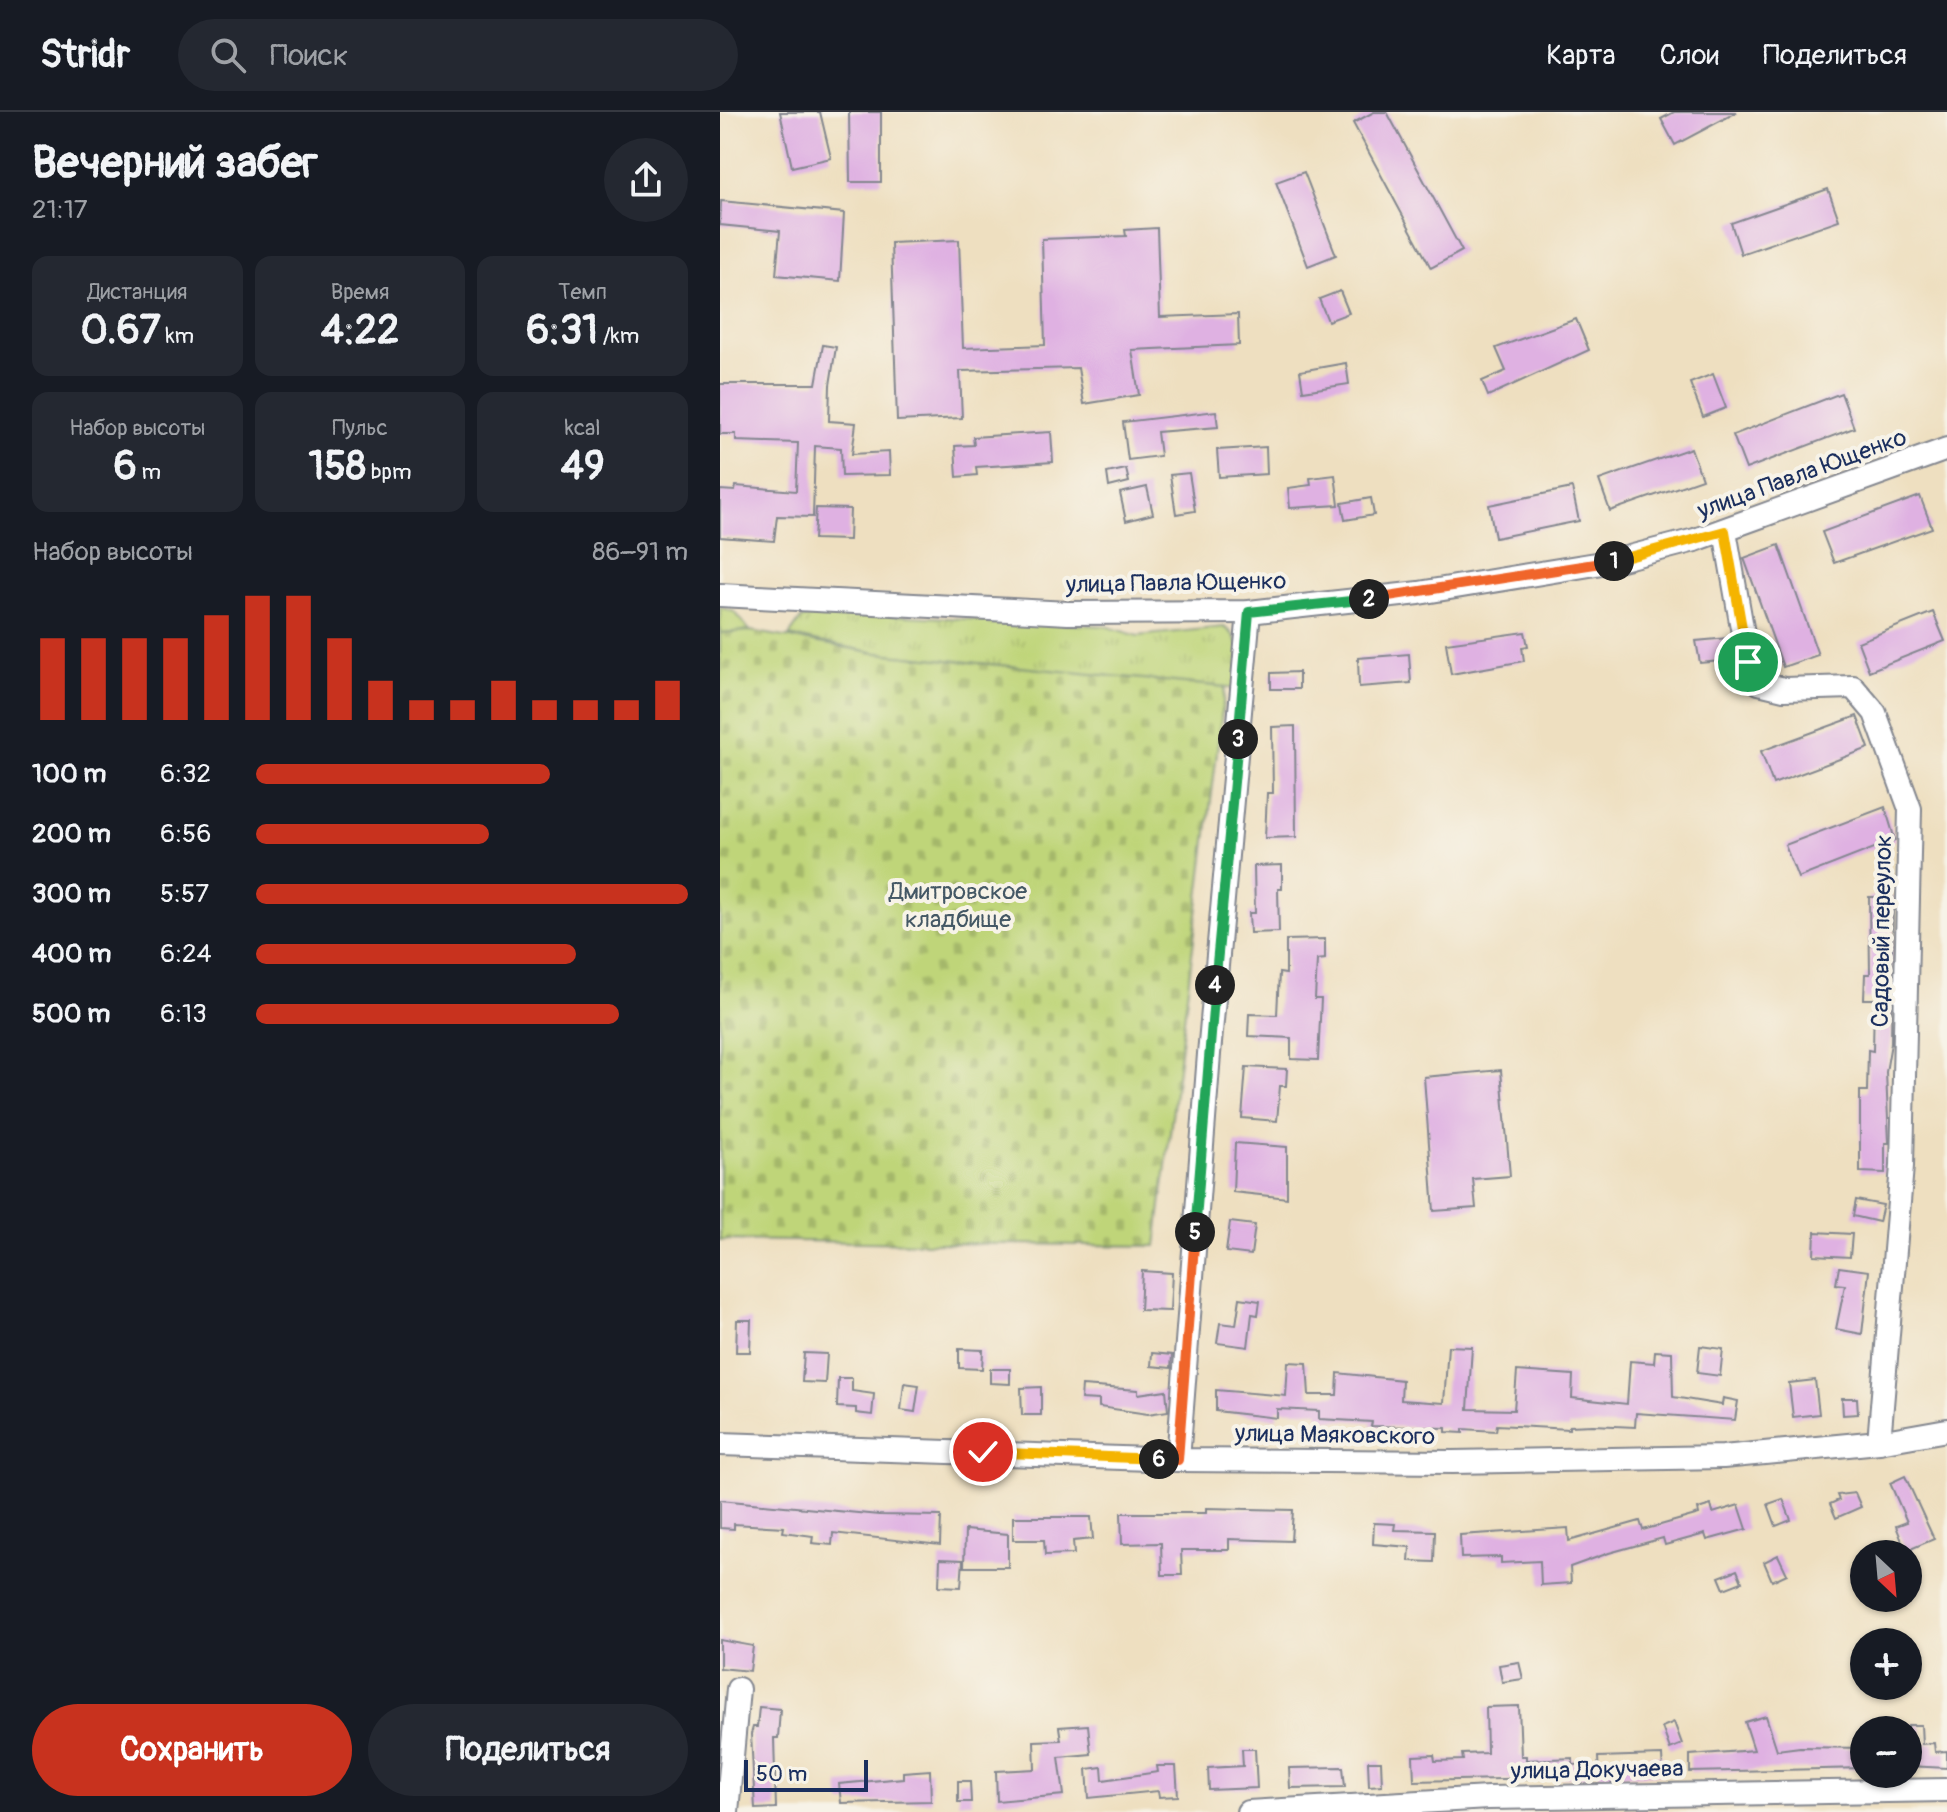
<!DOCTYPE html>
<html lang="ru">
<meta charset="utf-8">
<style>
body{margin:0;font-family:Pangolin,sans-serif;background:#242831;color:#f1f3f6;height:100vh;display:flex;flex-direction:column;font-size:30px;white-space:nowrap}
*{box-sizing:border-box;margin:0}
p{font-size:26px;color:#9ea1a6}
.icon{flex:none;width:44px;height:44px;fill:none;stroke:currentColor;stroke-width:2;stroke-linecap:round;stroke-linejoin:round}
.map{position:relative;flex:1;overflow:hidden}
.details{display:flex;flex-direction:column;background:#171b24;width:720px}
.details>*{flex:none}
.needle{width:52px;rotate:154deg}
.tools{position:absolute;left:1130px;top:1428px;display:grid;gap:16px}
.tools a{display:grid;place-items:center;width:72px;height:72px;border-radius:50%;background:#171b24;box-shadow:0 2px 6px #0004;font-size:40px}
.scale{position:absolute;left:24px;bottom:20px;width:124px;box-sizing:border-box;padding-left:8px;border:4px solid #1b2f5e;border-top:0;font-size:22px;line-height:28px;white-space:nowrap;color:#1b2f5e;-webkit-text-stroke:6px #f7f3e8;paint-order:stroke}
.pin{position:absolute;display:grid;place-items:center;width:68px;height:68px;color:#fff;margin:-34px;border:4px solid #fff;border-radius:50%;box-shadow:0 2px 8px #0007}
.km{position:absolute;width:40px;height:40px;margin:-20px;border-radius:50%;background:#222;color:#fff;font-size:22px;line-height:40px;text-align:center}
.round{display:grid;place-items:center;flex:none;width:84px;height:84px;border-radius:42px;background:#242831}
.summary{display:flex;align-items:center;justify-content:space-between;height:136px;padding:0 32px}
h1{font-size:44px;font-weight:700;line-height:60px}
.metrics{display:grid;grid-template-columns:repeat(3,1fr);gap:12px;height:136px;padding:8px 32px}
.metrics div{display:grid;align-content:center;border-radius:16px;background:#242831;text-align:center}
.metrics b{font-size:40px;font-weight:700}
.metrics small{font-size:22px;font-weight:400}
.metrics p{font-size:22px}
.chart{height:224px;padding:16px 32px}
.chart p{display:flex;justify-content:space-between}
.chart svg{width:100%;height:144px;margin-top:8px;stroke:#c8321e;stroke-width:6}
.action{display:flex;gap:16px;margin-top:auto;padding:16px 32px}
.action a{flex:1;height:92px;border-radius:48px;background:#c8321e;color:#fff;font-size:32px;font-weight:700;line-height:92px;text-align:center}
.action a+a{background:#242831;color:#f1f3f6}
ul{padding:0 32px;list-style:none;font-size:26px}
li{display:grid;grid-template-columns:128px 96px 1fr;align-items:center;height:60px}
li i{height:20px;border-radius:10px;background:#c8321e}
header{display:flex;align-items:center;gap:48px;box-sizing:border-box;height:112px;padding:0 40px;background:#171b24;border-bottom:2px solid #363941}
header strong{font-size:38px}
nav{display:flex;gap:44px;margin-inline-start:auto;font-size:28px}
.search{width:560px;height:72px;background:#242831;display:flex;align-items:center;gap:20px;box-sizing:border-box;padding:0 28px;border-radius:44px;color:#9ea1a6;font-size:30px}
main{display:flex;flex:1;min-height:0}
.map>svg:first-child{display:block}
.grass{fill:url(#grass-tufts);stroke:#6d826c;stroke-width:2}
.cemetery{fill:url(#cemetery-stones);stroke:#6d826c;stroke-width:2}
.building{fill:#dfb1e2}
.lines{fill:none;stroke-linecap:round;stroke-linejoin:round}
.minor-casing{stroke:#84878f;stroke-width:26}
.minor{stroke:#fff;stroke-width:22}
.split-1-casing{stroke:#fff;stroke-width:16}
.split-2-casing{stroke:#fff;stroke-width:16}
.split-3-casing{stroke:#fff;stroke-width:16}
.split-4-casing{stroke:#fff;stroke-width:16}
.split-5-casing{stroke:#fff;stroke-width:16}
.split-6-casing{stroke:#fff;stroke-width:16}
.split-7-casing{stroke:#fff;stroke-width:16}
.split-1{stroke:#f5b400;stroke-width:10}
.split-2{stroke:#f0652b;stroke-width:10}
.split-3{stroke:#22a559;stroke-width:10}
.split-4{stroke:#22a559;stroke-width:10}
.split-5{stroke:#22a559;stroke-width:10}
.split-6{stroke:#f0652b;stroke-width:10}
.split-7{stroke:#f5b400;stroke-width:10}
.labels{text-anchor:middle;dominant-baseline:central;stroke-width:8;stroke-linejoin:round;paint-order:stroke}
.street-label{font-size:24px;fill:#1b2f5e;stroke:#f7f3e8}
.park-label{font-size:24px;fill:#445865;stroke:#f7f3e8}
</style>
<header>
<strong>Stridr</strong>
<div class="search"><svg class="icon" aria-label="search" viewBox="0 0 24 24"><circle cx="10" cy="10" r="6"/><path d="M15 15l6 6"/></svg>Поиск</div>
<nav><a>Карта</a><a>Слои</a><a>Поделиться</a></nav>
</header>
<main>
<section class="details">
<div class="summary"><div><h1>Вечерний забег</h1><p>21:17</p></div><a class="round"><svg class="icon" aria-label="share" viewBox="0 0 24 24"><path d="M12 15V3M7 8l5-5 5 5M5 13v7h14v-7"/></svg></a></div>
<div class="metrics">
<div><p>Дистанция</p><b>0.67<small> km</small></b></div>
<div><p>Время</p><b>4:22</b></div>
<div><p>Темп</p><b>6:31<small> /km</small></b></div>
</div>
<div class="metrics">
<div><p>Набор высоты</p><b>6<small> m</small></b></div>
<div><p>Пульс</p><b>158<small> bpm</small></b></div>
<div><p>kcal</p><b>49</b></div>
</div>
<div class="chart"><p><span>Набор высоты</span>86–91 m</p>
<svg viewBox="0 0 160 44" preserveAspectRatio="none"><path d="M5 44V19M15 44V19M25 44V19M35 44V19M45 44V12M55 44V6M65 44V6M75 44V19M85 44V32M95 44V38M105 44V38M115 44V32M125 44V38M135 44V38M145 44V38M155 44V32"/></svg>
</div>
<ul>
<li><b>100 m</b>6:32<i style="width:68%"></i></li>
<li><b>200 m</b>6:56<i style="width:54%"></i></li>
<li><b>300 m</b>5:57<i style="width:100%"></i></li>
<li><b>400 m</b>6:24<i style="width:74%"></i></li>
<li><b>500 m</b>6:13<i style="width:84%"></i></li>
</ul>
<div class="action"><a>Сохранить</a><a>Поделиться</a></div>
</section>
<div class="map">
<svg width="1227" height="1700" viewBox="0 0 1227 1700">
<defs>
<pattern id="grass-tufts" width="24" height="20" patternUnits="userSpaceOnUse" patternTransform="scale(2)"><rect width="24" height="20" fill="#bfd579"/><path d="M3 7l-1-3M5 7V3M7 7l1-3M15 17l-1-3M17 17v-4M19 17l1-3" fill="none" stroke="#a4b76b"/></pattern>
<pattern id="cemetery-stones" width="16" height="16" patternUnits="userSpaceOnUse" patternTransform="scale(2)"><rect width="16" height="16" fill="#bfd579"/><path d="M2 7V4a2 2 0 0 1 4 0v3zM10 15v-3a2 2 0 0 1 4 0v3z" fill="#a4b76b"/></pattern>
</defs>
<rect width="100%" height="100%" fill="#f7f3e8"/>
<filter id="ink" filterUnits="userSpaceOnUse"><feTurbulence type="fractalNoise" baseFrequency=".0125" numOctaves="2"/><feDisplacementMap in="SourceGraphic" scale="16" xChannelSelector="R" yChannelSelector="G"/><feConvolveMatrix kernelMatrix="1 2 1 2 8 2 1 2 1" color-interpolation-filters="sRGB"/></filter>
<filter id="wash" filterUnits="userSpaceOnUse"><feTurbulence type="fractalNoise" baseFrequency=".006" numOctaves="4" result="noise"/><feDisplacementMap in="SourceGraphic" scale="32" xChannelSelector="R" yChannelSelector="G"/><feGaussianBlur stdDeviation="1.8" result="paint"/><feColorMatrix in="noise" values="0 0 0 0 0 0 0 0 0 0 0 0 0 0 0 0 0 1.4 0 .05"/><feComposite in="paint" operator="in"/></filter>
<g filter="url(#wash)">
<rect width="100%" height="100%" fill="#eedfc0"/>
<g class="grass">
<path d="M0,495L15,500L30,519L0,521Z"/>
<path d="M109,500L385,514L418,524L504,515C526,527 518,556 517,577L157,541L69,524L81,507Z"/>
</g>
<path class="cemetery" d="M30,519L157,541L505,575L436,1134L0,1128V521Z"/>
<g id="blocks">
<g class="building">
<path d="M60,0H100L111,46L72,55Z"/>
<path d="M129,0H161V70H130Z"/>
<path d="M654,0H667L742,139L711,156L633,11Z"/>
<path d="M954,0H1017L955,33L941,7Z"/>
<path d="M584,60L616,143L588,154L556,70Z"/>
<path d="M1108,77L1119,108L1021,142L1011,111Z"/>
<path d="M1,89L124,101L120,169L56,163L60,119L0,113Z"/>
<path d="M437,116L440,205L518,202L519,233L412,238L419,283L364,292L358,256L240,259L242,306L177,309L171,131L239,128L243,236L325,233L322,127L406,124L405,118Z"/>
<path d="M620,179L629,201L608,209L599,187Z"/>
<path d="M856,207L869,238L768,284L762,269L786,259L776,236Z"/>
<path d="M103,233L116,235L110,273L109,309L136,311L132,342L169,340L170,363L122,364L121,336L95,334L93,405L57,404L54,429L0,425V378L15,379L16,374L76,379L78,331L16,329V322H0V272H96Z"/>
<path d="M626,251L629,272L583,279L580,259Z"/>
<path d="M993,262L1006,296L983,305L970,271Z"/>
<path d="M1121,281L1134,316L1026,357L1013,323Z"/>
<path d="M496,299L498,315L437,320L440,344L408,348L403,310Z"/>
<path d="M331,320L333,350L256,355L257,363L237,365L235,334L254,333L253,325Z"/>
<path d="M546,335L547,362L499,365L497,338Z"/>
<path d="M971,336L982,367L890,399L879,368Z"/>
<path d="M406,357L409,370L389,375L387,361Z"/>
<path d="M469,361L475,399L456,402L450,363Z"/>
<path d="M615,363L619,393L570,396L568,376L591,373L590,366Z"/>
<path d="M427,375L433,402L406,409L400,381Z"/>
<path d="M852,376L859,409L775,426L769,393Z"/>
<path d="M1200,384L1212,416L1114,451L1102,420Z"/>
<path d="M651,386L654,403L625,408L622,391Z"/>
<path d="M96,396L130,397L129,428L94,427Z"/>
<path d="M1059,433L1098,543L1063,555L1024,446Z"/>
<path d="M1213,500L1225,529L1149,559L1138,530Z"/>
<path d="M805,520L808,534L802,535L804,549L731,562L726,531Z"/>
<path d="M1008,526L1010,548L980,551L976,529Z"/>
<path d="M689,542L691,571L639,575L638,546Z"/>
<path d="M579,560V577H551V561Z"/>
<path d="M1137,604L1149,636L1053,672L1041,639Z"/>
<path d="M575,614L576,725L545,726L547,681H553L552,615Z"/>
<path d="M1165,695L1175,728L1078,766L1065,733Z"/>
<path d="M562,753V777H558L559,820L530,821L529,801H535L534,754Z"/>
<path d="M1149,785H1173L1171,931L1166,960L1169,1031H1165V1061L1140,1060V979H1147L1148,938L1153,939L1154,887H1144L1145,862H1150Z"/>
<path d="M605,827V847L597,848L595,887H601L598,948L571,947V926L528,924L529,902L557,903L559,861L566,862V828Z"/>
<path d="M526,955L567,957L566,974H560L557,1009L522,1006Z"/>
<path d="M781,958L790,1064L753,1067L756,1096L714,1099L704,965Z"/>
<path d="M515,1031L567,1035V1086L513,1080Z"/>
<path d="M1136,1088L1163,1093L1159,1110L1133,1104Z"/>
<path d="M510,1110L535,1113L531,1143L506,1140Z"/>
<path d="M1095,1120L1132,1122L1130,1145L1094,1143Z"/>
<path d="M1119,1155L1149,1159L1142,1222L1116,1217L1125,1173L1116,1172Z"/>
<path d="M422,1159L452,1161L450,1199L420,1198Z"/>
<path d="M520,1186L540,1189L538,1203L532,1202L528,1235L497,1231L500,1211L516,1213Z"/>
<path d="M17,1208H31L30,1240H16Z"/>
<path d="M728,1234L752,1235L748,1297L794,1298L797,1259L853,1263L852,1286L907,1292L910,1249L934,1251L935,1239L952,1240L953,1285L1002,1293L1003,1286L1018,1289L1015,1308L916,1301L915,1315L873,1313L849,1314V1317L777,1313L776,1319L743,1317V1321L726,1320V1316L651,1314L652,1310L599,1307V1299L557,1297V1306L496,1299V1278L566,1284L568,1250L587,1251L589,1283H617L618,1261L682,1268L681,1288L724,1291Z"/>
<path d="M980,1234L1003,1237L1000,1264L977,1261Z"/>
<path d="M239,1237L263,1238L262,1257L239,1256Z"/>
<path d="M84,1241L107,1242L105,1271L82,1270Z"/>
<path d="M432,1241L452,1243L451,1256L431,1254Z"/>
<path d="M270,1257H290V1272L270,1271Z"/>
<path d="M118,1266H132V1279L154,1282L152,1303L136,1301V1296L117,1295Z"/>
<path d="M1095,1268L1099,1302L1073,1305L1069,1271Z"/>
<path d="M184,1271L199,1273L195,1300L181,1298Z"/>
<path d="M362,1274L418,1278V1282L446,1278L448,1299L428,1302L379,1295V1288L361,1287Z"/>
<path d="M321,1275V1303H302L301,1276Z"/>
<path d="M1122,1286H1137L1138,1302L1123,1303Z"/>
<path d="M1185,1364L1214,1427L1186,1439L1176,1414L1187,1410L1170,1371Z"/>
<path d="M1135,1381L1141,1395L1116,1406L1110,1392L1119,1388L1117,1383Z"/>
<path d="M1063,1387L1071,1408L1056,1414L1048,1392Z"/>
<path d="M0,1388L159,1403L221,1404L220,1433L113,1421L112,1433L92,1431L93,1424L63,1420L64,1415L14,1412V1417L0,1416Z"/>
<path d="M991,1393L993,1401L1019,1393L1027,1417L987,1428L985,1422L945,1433L943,1426L889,1441L850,1455L851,1471L821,1473L820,1449L781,1451V1445L741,1446L740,1423L848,1416L849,1429L920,1409L923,1418L979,1402L978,1397Z"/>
<path d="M486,1396L573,1398L571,1429L509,1427V1438H461L462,1463H442L441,1431L402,1432L401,1401H486Z"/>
<path d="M293,1405H371L373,1427L353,1429L354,1442L325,1443L324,1428H293Z"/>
<path d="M654,1411L675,1412L674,1418L715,1419L714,1450L689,1449L690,1435L653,1432Z"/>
<path d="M245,1418L288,1422V1455H244Z"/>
<path d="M1058,1443L1067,1462L1052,1469L1044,1450Z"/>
<path d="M220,1447L243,1448L241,1475L219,1474Z"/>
<path d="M1017,1458L1022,1470L1004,1477L999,1465Z"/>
<path d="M0,1528L33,1534L30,1559L0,1556Z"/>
<path d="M799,1550L803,1567L782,1570L779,1553Z"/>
<path d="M799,1594L801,1644H806V1648L853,1646V1653L866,1652V1665L694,1669L693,1644L714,1643L715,1649L743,1648L742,1642L767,1641L766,1595Z"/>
<path d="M39,1595L60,1597L58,1626H54L56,1696L35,1697L31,1622L33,1615H37Z"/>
<path d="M1046,1604L1057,1638L1080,1635L1144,1636V1656L970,1660V1643L1034,1638L1025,1610Z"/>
<path d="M954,1610L962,1632L950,1637L942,1615Z"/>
<path d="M368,1613L371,1642L339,1645L344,1683L277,1689L276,1659L315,1657L314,1629L341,1628L339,1615Z"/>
<path d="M1188,1613H1201L1202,1632L1214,1631L1215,1640L1227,1639V1656L1188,1654Z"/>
<path d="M522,1637H535L537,1676L489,1678L488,1656L523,1654Z"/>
<path d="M942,1643L943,1662L879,1663L878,1645Z"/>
<path d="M648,1649H661L662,1673L649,1674Z"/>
<path d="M437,1654H456L458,1684L439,1685L438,1679L369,1686L367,1657L382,1655L383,1668L438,1660Z"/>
<path d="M623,1655L625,1675L570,1676L569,1656Z"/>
<path d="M210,1658L211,1689L121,1691L119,1672L183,1666V1660Z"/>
<path d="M238,1669H250L251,1690H238Z"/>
</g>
</g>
</g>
<g filter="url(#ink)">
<use href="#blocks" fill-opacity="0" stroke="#84878f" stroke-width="2"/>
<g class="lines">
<g class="minor-casing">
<g id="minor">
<path d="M1005,419L1028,550L1039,571L1064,577L1133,575L1155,601L1190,697L1182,1054L1159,1330"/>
<path d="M0,483L348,501L529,500L699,481L894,449L975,428L1227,337"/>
<path d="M0,1332L458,1348L733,1350L1003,1345L1159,1330L1227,1318"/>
<path d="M458,1348L489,942L529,500"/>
<path d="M7,1700L18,1577"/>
<path d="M528,1700L768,1686L1227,1678"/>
</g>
</g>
<use href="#minor" class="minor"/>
</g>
</g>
<g class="lines" filter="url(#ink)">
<g class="split-1-casing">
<path id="split-1" d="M894,449L1005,419L1028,550"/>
</g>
<g class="split-2-casing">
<path id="split-2" d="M649,487L894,449"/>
</g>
<g class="split-3-casing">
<path id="split-3" d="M518,627L529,500L649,487"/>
</g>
<g class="split-4-casing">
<path id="split-4" d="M495,873L518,627"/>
</g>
<g class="split-5-casing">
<path id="split-5" d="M475,1120L495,873"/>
</g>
<g class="split-6-casing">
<path id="split-6" d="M439,1347L458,1348L475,1120"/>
</g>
<g class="split-7-casing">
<path id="split-7" d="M263,1340L439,1347"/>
</g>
<use href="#split-1" class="split-1"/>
<use href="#split-2" class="split-2"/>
<use href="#split-3" class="split-3"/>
<use href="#split-4" class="split-4"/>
<use href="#split-5" class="split-5"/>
<use href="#split-6" class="split-6"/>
<use href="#split-7" class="split-7"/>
</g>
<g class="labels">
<g class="street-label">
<text transform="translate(1082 362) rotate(-20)">улица Павла Ющенко</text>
<text transform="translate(456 471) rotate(-1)">улица Павла Ющенко</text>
<text transform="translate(1162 819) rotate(-89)">Садовый переулок</text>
<text transform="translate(615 1323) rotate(1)">улица Маяковского</text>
<text transform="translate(877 1658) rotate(-1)">улица Докучаева</text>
</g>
<g class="park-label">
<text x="238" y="779">Дмитровское<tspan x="238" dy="28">кладбище</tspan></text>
</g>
</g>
</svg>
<div class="tools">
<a><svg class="needle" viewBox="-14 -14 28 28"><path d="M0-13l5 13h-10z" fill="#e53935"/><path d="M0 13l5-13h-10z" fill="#9ea1a6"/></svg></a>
<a>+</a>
<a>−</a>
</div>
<div class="scale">50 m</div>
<div class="pin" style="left:1028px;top:550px;background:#1e9e55"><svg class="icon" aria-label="arrive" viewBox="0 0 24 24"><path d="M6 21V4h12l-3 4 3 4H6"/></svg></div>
<div class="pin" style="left:263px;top:1340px;background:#d93025"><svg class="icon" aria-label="check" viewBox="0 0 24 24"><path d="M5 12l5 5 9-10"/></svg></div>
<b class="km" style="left:894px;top:449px">1</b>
<b class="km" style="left:649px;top:487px">2</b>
<b class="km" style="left:518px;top:627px">3</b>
<b class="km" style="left:495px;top:873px">4</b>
<b class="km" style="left:475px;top:1120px">5</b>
<b class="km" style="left:439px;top:1347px">6</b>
</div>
</main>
